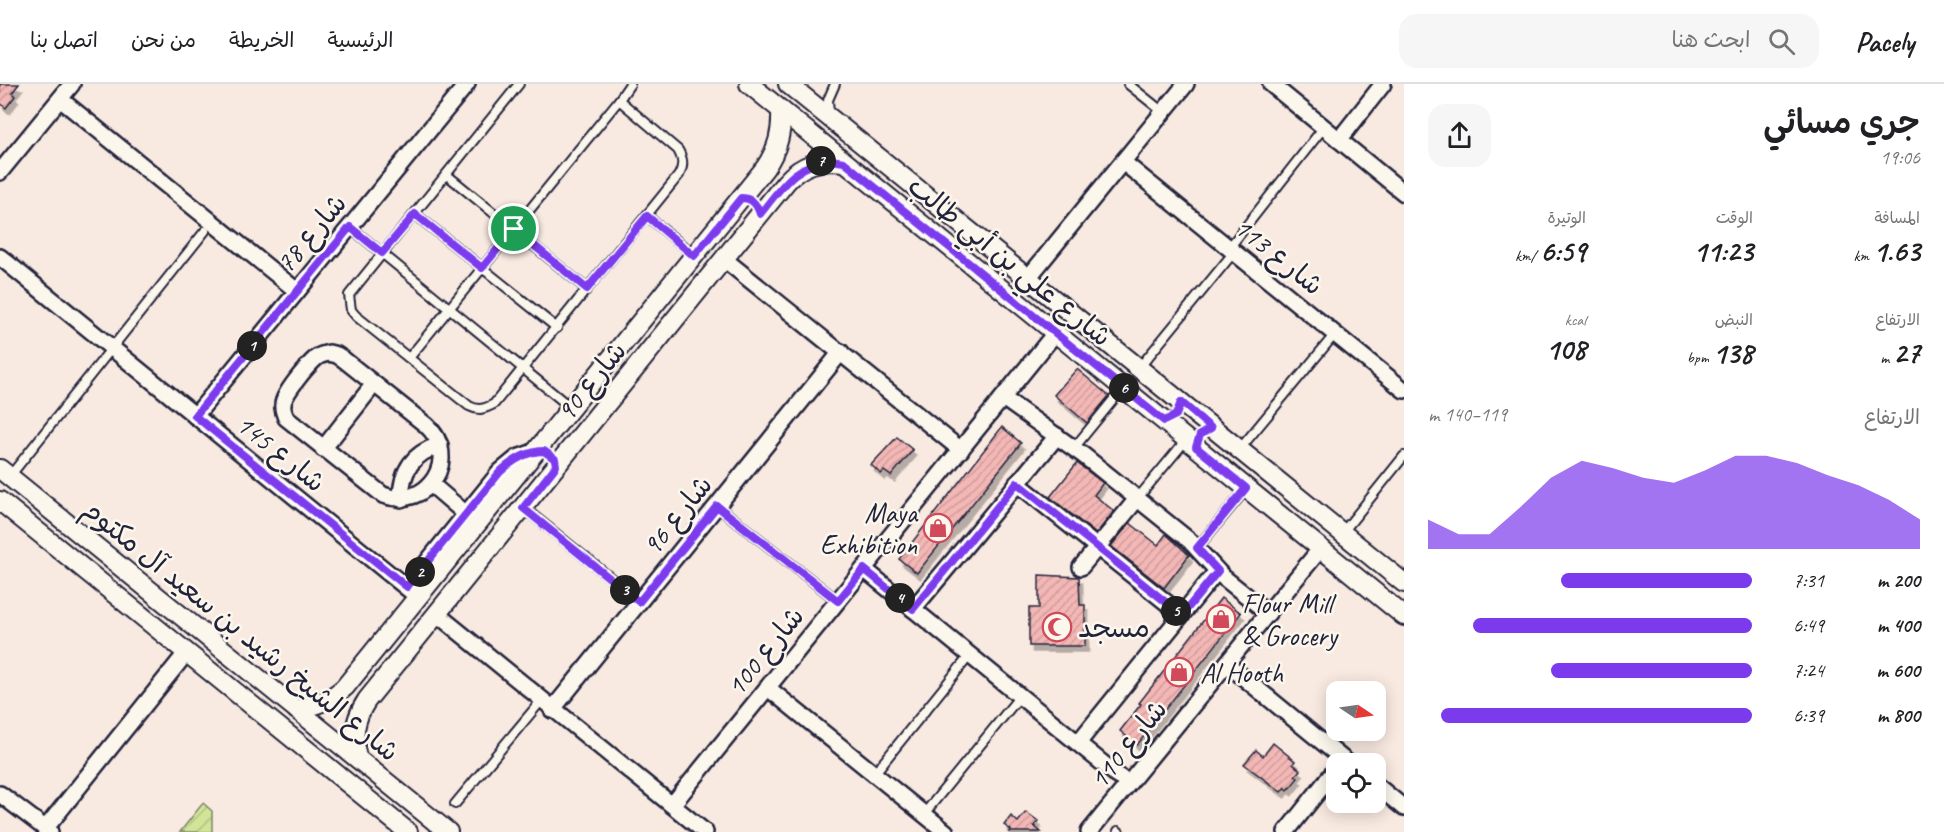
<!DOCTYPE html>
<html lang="ar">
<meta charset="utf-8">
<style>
body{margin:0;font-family:Caveat,"Playpen Sans Arabic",sans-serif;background:#f6f6f6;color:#202124;direction:rtl;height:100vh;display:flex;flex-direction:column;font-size:22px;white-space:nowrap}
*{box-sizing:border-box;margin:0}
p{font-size:20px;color:#757577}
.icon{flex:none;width:33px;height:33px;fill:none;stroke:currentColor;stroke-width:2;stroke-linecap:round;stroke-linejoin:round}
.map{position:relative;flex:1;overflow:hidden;direction:ltr}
.details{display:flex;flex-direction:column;background:#fff;width:540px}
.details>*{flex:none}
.needle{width:39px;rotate:103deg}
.fabs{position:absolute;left:1326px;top:597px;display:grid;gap:12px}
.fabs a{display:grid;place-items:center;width:60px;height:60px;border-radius:12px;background:#fff;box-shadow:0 3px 15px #0003;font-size:30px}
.pin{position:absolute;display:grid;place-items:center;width:51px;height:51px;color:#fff;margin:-26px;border:3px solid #fff;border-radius:50%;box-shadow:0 2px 6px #0007}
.km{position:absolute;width:30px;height:30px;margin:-15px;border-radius:50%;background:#222;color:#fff;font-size:16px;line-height:30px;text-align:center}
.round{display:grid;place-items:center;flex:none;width:63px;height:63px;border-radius:18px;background:#f6f6f6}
.summary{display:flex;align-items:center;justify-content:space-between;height:102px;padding:0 24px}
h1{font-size:33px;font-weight:600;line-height:45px}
.stats{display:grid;grid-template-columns:repeat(3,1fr);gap:9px;height:102px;padding:6px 24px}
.stats div{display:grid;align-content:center}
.stats b{font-size:30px;font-weight:600}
.stats small{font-size:16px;font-weight:400}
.stats p{font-size:16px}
.chart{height:168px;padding:12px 24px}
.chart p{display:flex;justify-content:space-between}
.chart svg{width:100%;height:108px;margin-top:6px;fill:#7c3aed;opacity:.7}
ul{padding:0 24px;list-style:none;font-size:20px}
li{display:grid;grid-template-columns:96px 72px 1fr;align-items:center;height:45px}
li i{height:15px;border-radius:8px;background:#7c3aed}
header{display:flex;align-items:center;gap:36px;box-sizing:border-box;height:84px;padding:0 30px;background:#fff;border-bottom:2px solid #e0e0e0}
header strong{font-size:28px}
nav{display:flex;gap:33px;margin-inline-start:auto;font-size:21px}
.search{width:420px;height:54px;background:#f6f6f6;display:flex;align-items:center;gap:15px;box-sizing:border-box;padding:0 21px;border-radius:18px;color:#757577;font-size:22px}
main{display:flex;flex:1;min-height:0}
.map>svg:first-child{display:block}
.garden{fill:url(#garden-furrows);stroke:#7a836a;stroke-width:1.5}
.building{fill:url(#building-hatch);stroke:#22223b;stroke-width:1.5;filter:url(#shadow)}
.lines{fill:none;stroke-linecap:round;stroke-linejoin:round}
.service-casing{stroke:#22223b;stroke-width:12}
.minor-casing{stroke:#22223b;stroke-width:20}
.tertiary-casing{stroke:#22223b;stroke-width:22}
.service{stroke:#fbf7ec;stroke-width:8}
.minor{stroke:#fbf7ec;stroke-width:15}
.tertiary{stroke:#fbf7ec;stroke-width:18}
.route-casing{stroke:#fff;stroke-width:12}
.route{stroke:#7c3aed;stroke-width:8}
.labels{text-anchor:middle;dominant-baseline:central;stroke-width:5;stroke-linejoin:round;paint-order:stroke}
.street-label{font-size:28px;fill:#22223b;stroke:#fbf7ec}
.poi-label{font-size:28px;fill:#22223b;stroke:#fbf7ec;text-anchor:start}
</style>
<header>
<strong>Pacely</strong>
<div class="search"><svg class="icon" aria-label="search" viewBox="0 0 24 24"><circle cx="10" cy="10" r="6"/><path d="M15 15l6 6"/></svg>ابحث هنا</div>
<nav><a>الرئيسية</a><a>الخريطة</a><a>من نحن</a><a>اتصل بنا</a></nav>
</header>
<main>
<section class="details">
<div class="summary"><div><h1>جري مسائي</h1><p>19:06</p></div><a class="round"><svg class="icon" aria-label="share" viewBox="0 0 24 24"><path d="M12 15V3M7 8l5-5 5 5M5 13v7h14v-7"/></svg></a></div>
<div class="stats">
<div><p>المسافة</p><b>1.63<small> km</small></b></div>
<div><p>الوقت</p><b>11:23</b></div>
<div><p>الوتيرة</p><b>6:59<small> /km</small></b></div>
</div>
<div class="stats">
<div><p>الارتفاع</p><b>27<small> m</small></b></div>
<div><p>النبض</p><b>138<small> bpm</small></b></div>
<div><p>kcal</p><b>108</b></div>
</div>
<div class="chart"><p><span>الارتفاع</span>119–140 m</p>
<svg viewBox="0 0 160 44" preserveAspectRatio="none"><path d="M0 44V32L10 38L20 38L30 27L40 15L50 8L60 11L70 15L80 17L90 12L100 6L110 6L120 9L130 14L140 18L150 24L160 32V44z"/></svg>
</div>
<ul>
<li><b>200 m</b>7:31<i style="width:59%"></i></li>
<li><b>400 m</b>6:49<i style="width:86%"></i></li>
<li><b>600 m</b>7:24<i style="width:62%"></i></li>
<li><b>800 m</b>6:39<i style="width:96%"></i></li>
</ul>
</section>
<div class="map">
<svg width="1404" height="748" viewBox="0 0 1404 748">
<defs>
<pattern id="garden-furrows" width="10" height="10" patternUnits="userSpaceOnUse" patternTransform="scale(1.5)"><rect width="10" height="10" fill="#d2e498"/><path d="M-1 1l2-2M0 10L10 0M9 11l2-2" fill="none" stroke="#b4c384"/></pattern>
<pattern id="building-hatch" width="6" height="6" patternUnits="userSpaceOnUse" patternTransform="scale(1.5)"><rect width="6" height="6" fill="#f3b7b5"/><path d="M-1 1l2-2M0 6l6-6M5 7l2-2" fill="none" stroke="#d09d9d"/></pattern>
<filter id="shadow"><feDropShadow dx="3.5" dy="6" stdDeviation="0" flood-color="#0004"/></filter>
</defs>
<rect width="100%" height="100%" fill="#f9eae1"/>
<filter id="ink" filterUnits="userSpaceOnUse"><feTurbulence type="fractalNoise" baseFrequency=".0167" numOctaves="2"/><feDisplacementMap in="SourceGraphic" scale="12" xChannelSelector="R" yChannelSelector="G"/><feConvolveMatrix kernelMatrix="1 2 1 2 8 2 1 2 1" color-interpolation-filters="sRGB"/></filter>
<g filter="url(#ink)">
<path class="garden" d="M203,719L212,727V748H180Z"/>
<g class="building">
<path d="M0,0H19L12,9L15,12L6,24L0,19Z"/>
<path d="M1077,285L1109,312L1087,339L1054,311Z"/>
<path d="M1002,343L1021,359L917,489L899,475Z"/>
<path d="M897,353L913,366L891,392L884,387L881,390L871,381Z"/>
<path d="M1077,379L1103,399L1094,411L1114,427L1096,450L1050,413Z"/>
<path d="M1130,439L1158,461L1166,450L1189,471L1164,504L1111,462Z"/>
<path d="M1039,491L1079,493L1080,521H1085V562H1029V524H1039Z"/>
<path d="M1221,514L1241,529L1137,661L1120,647L1141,620L1139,619Z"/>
<path d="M1273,659L1295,677L1293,680L1300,686L1295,692L1298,694L1288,706L1285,703L1281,708L1244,680L1256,666L1263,672Z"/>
<path d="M1026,728L1038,737L1034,742L1041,748H1010L1011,746L1004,741L1011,732L1018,738Z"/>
</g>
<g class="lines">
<g class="service-casing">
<g id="service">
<path d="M519,0L349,211L351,226L356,232L469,322C479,327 484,325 494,320L679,91C684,81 683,75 678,66L619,16"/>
<path d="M1128,0L1163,28"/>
<path d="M829,29L828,16L835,0"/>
<path d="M447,91L587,205"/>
<path d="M415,130L557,244"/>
<path d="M647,132L694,171"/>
<path d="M350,143L570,323"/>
<path d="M1229,164L1324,43"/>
<path d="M409,274L619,16L630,0"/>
<path d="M1139,284L1234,168"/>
<path d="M1074,364L1122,305"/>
<path d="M1239,366L1335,250"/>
<path d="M10,392L205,147"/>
<path d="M1137,415L1186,356"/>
<path d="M717,422L838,517"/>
<path d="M524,424L639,517"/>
<path d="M1343,448L1404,372"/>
<path d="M1197,464L1246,405"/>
<path d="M874,690L970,571"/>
<path d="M455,720L541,617"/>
<path d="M924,730L1020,612"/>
<path d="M1118,747L1119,748"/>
</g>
</g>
<g class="minor-casing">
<g id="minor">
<path d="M1271,0L1404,109"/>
<path d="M60,15L297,207"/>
<path d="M1339,56L1383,0"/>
<path d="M1123,78L1404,306"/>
<path d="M0,88L72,0"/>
<path d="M0,173L418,513"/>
<path d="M724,175L961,366"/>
<path d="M1028,194L1186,0"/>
<path d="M329,269L337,271L343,275L426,341C462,373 428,427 383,411L286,334C284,329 282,325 283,320C284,309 307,282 316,274C320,271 324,270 329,269Z"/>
<path d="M1003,314L1083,371L1190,457L1223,493L1268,529"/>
<path d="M195,332L467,0"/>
<path d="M323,365L374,300"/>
<path d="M1017,399L1182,531"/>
<path d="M431,400L473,436"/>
<path d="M401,415C401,387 413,369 440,361"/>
<path d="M1081,483L1137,415"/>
<path d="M864,485L1128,700"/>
<path d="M407,503L500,388L517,374L537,367"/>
<path d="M913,525L1057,352"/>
<path d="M437,530L705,748"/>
<path d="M1227,580L1349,680"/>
<path d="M768,604L946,748"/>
<path d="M552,626L841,268"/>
<path d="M1078,659L1217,487"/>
<path d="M1376,701L1404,724"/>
<path d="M0,710L50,748"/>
<path d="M672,721L1056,248"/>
<path d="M45,745L187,568"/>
<path d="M1089,748L1321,464"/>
<path d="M1286,748L1336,685"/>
</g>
</g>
<g class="tertiary-casing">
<g id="tertiary">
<path d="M749,0L1404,532"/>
<path d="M788,0L1404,499"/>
<path d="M0,385L448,748"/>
<path d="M0,417L408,748"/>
<path d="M297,626C316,621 331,616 345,603L765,84C778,65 782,48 781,26"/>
<path d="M357,674C352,653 354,635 367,616L786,98C802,80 820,75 844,78"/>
</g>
</g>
<use href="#service" class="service"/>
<use href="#minor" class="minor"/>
<use href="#tertiary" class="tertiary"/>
</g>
</g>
<g class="lines" filter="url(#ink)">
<g class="route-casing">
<path id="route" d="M831,76L844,78L1164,337L1176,331L1181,318L1211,344L1200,351L1196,363L1246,404L1197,464L1218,487L1182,531L1017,399L913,525L864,485L838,517L717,422L639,518L523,424L556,382L555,375L544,367C527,367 513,376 500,388L407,503L195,332L350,143L382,169L415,130L482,184L514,145L587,205L647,132L694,172L741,114C752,114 757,120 760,130C782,103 794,80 831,76Z"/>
</g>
<use href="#route" class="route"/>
</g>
<defs>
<g id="shop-ring" transform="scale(1.5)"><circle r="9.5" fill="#fbf7ec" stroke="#d1495b" stroke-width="1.5"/><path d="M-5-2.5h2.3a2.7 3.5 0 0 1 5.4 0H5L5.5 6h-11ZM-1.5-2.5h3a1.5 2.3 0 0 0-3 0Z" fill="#d1495b"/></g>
<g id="mosque-ring" transform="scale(1.5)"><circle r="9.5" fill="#fbf7ec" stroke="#d1495b" stroke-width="1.5"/><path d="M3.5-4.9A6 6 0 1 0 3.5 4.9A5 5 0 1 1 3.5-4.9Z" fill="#d1495b"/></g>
</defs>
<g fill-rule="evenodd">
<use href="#shop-ring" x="938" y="444"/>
<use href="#shop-ring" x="1221" y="535"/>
<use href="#mosque-ring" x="1057" y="543"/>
<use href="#shop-ring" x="1179" y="588"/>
</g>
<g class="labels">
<g class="street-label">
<text transform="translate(311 149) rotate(-50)">شارع 78</text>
<text transform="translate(1279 172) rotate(39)">شارع 113</text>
<text transform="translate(1010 177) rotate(39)">شارع علي بن أبي طالب</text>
<text transform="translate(591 297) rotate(-51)">شارع 90</text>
<text transform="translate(281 369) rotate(39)">شارع 145</text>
<text transform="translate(677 431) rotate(-51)">شارع 96</text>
<text transform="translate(241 546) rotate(39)">شارع الشيخ رشيد بن سعيد آل مكتوم</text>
<text transform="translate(765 567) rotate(-51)">شارع 100</text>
<text transform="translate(1128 660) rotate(-51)">شارع 110</text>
</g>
<g class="poi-label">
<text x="917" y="428" text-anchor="end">Maya<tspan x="917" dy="32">Exhibition</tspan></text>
<text x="1242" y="519">Flour Mill<tspan x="1242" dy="32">&amp; Grocery</tspan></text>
<text x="1078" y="543">مسجد</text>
<text x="1200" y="588">Al Hooth</text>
</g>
</g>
</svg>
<div class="fabs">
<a><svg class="needle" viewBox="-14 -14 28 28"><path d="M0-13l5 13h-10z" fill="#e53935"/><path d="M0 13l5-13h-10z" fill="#757577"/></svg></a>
<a><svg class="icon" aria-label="locate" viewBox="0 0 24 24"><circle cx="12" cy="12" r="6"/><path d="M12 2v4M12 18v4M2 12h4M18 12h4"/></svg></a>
</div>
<div class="pin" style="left:514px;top:145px;background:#1e9e55"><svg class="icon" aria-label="arrive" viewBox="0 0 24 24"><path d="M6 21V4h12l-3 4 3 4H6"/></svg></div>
<b class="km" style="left:252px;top:262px">1</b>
<b class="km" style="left:420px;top:488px">2</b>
<b class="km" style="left:625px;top:506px">3</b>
<b class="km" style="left:900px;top:514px">4</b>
<b class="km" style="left:1176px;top:527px">5</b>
<b class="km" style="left:1124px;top:304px">6</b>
<b class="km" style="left:821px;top:77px">7</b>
</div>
</main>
